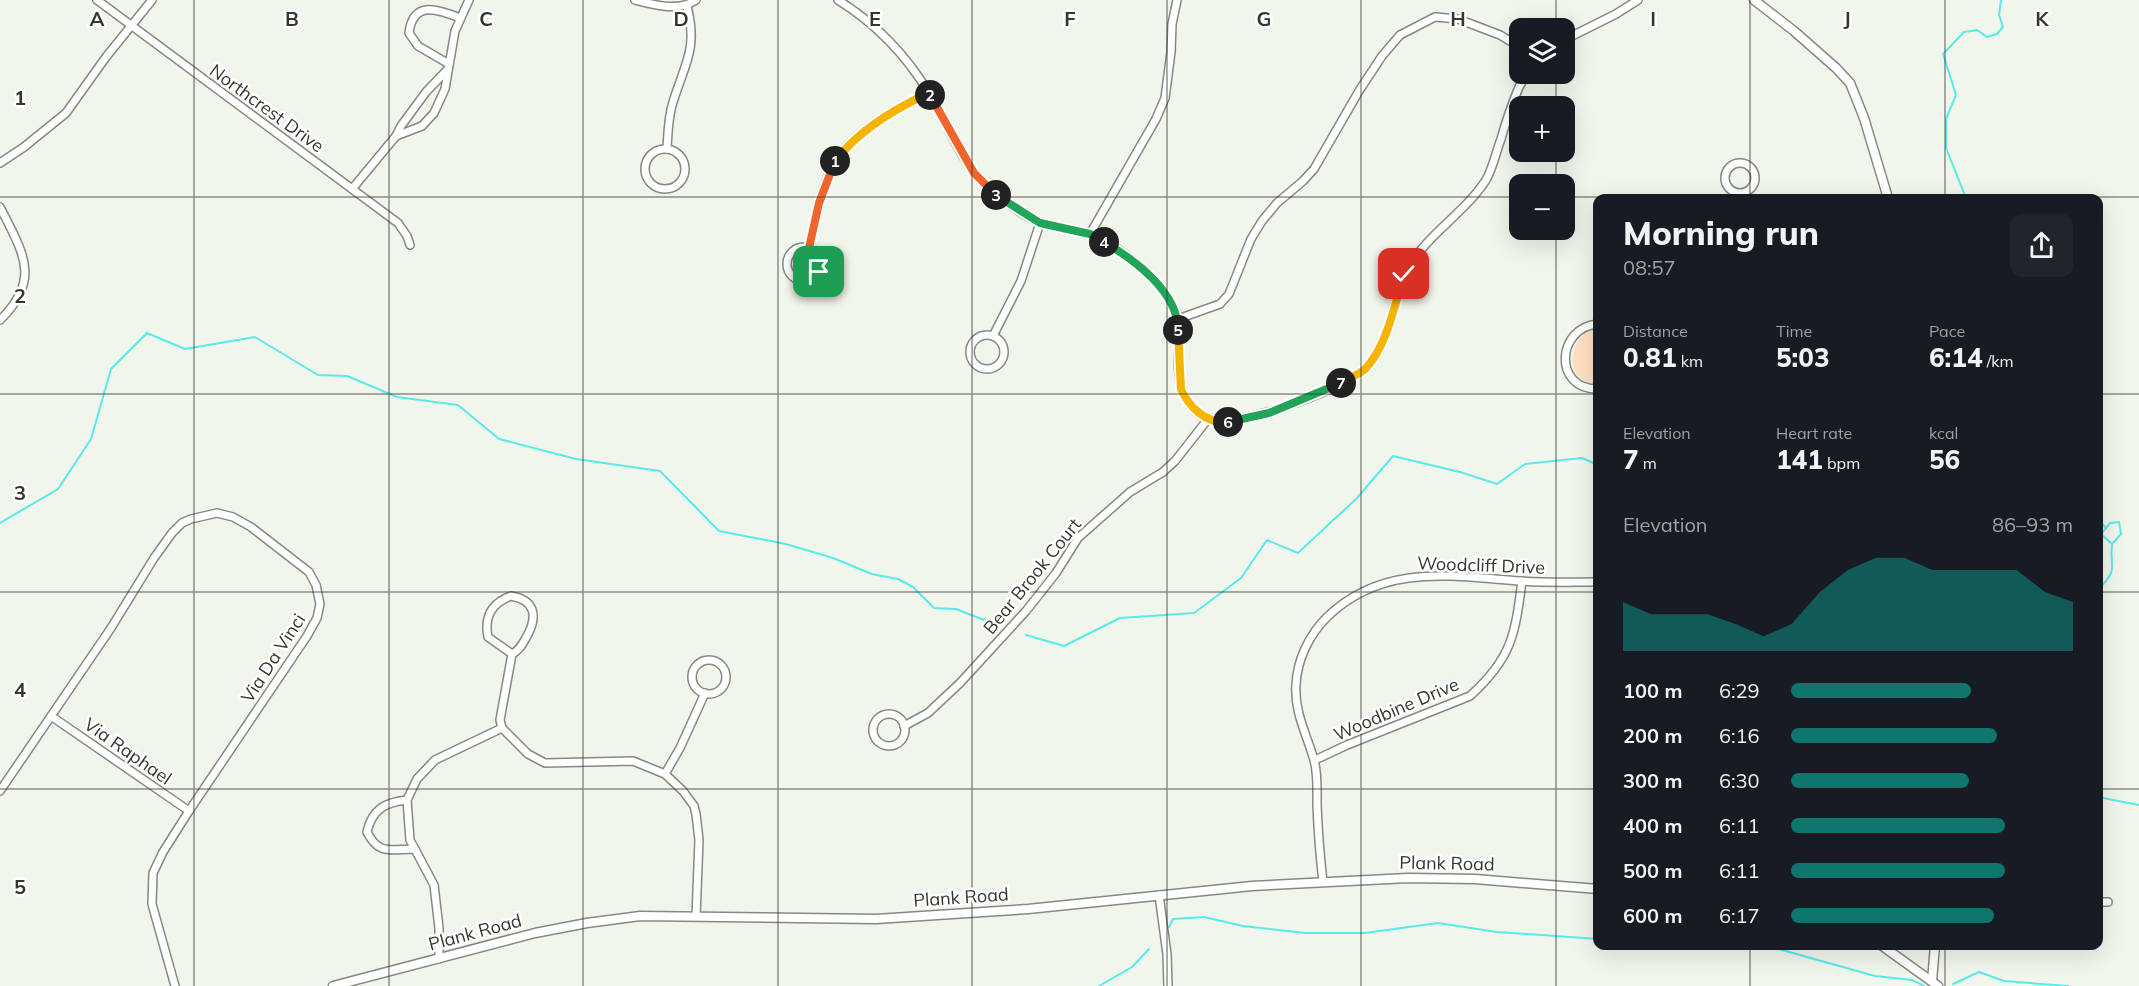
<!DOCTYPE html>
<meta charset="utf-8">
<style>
body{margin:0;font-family:Mulish,sans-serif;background:#20242c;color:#f1f3f6;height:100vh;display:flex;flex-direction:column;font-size:22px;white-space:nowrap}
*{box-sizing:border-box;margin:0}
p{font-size:20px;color:#9ea1a6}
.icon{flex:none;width:33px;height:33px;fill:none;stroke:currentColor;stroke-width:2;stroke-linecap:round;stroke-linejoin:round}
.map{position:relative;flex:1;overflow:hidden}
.panel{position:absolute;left:1593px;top:194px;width:510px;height:756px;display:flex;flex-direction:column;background:#171b24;border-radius:12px;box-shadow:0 6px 24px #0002}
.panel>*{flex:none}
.buttons{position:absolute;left:1509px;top:18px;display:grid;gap:12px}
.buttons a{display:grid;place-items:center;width:66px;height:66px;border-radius:12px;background:#171b24;box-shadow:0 6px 24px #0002;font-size:30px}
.pin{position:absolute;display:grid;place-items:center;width:51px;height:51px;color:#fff;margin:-26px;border-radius:12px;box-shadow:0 3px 9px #0006}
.km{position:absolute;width:30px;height:30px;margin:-15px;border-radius:50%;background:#222;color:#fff;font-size:16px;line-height:30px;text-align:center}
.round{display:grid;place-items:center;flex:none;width:63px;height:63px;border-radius:12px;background:#20242c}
.headline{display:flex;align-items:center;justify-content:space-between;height:102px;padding:0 30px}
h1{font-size:33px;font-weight:800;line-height:45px}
.stats{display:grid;grid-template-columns:repeat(3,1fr);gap:9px;height:102px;padding:6px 30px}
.stats div{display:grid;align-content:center}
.stats b{font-size:26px;font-weight:800}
.stats small{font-size:16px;font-weight:400}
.stats p{font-size:16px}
.chart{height:168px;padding:12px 30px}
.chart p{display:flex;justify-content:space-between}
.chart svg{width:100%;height:108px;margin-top:6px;fill:#0f766e;opacity:.7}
ul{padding:0 30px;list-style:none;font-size:20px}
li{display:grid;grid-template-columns:96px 72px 1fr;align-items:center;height:45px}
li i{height:15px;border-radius:8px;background:#0f766e}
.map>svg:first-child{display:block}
.green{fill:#ffe0c2}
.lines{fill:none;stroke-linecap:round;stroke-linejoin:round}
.stream{stroke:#5aebe9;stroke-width:2}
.minor-casing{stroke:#858a81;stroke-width:10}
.tertiary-casing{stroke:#858a81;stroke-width:11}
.minor{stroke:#fff;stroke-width:7}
.tertiary{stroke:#fff;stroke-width:8}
.split-1-casing{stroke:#fff;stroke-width:12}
.split-2-casing{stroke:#fff;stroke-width:12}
.split-3-casing{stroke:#fff;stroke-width:12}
.split-4-casing{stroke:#fff;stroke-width:12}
.split-5-casing{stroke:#fff;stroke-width:12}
.split-6-casing{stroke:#fff;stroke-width:12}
.split-7-casing{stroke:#fff;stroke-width:12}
.split-8-casing{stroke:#fff;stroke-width:12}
.split-1{stroke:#f0652b;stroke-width:8}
.split-2{stroke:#f5b400;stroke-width:8}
.split-3{stroke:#f0652b;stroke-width:8}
.split-4{stroke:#22a559;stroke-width:8}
.split-5{stroke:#22a559;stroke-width:8}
.split-6{stroke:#f5b400;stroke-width:8}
.split-7{stroke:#22a559;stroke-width:8}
.split-8{stroke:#f5b400;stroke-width:8}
.grid{fill:none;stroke:#343632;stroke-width:1.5;stroke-opacity:0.55}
.labels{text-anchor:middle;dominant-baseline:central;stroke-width:5;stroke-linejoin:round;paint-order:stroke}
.street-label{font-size:18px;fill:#343632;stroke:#fff}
.grid-label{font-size:20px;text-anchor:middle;font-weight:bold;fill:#343632;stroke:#fff;stroke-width:5;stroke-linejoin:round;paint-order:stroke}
</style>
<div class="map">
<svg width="2139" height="986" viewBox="0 0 2139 986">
<rect width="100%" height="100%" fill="#f1f6ec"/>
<path class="green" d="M1597,329V383C1589,384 1583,380 1577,375C1567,356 1576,332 1597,329Z"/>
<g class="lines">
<g class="stream">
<path d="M1966,198L1946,148V119L1956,95L1943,54L1964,32L1977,30L1987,37L1997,34L2003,27L1999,15L2001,0"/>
<path d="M2098,519L2106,528L2101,534L2112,544C2109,570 2120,567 2098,590"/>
<path d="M0,523L58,489L91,439L111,369L147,333L185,349L255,337L318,375L347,376L397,397L458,405L499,439L576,459L660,471L719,531L786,544L833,558L872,574L898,579L913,587L934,608L956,609L997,625"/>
<path d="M2106,528L2110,523L2119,522L2121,534L2113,543"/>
<path d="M1026,635L1064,646L1120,618L1194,613L1241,578L1267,540L1298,553L1357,498L1393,456L1460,472L1497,484L1525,464L1582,458L1598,465"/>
<path d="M2098,797L2139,805"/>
<path d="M1169,927L1173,919L1204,917L1243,926L1305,933H1365L1438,923L1497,932L1598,939"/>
<path d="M1646,945L1659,947L1675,945"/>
<path d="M1764,945L1875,976L1912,980L1924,986"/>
<path d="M1953,984L1979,972L2004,981L2068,986"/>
<path d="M1099,986L1132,967L1149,949"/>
</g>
<g class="minor-casing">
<g id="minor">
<path d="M97,0L398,223L407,236L410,245"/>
<path d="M635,0C654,5 679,12 696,0"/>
<path d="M838,0C875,23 906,55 929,93C945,119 956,150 975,174C988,190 1021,215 1040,223C1055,229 1073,228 1088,233C1109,240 1131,258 1147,273C1159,284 1174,302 1178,318C1179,325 1178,333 1178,340C1178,369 1176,401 1205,418C1231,432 1342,389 1364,370C1392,346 1390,300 1407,270C1427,234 1464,214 1486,180C1493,168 1496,152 1501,139C1506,121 1512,104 1519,87L1527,74"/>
<path d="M1564,40L1616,14L1638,0"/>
<path d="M449,64L418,46L409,33C413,0 438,9 460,18"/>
<path d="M396,136L422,126L434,113L445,89L455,31L469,0"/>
<circle cx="665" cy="169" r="20"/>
<path d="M667,149C668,133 668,117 673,102C685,63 698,49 687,6"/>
<circle cx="1740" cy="178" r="15"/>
<path d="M0,163L24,147L66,113L106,57L152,0"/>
<path d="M352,189L396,136L401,126L426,92L448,69"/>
<path d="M0,207C23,253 42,279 0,320"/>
<path d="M1090,234L1156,119L1165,98L1171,52L1172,24L1177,0"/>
<circle cx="804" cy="264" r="17"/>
<path d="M809,248C815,220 820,189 834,164C850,133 898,107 929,93"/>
<path d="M1178,319L1220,304L1229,294L1251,239L1262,221L1277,203L1303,181L1314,169L1359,91L1382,56L1400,35L1435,17L1458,19L1500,35L1520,47"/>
<path d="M1598,324C1557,327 1552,389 1598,389"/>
<circle cx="987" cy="352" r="17"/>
<path d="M993,336L1021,281L1040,223"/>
<path d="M511,596C535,600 538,616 527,636C523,643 520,650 512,654L488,637C484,616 492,603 511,596Z"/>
<circle cx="709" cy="677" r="17"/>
<circle cx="889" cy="730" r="16"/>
<path d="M51,716L189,811"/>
<path d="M904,726L928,713L960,683L1026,611L1056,573L1078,538L1130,492L1163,472L1175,461L1208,419"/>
<path d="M502,728L528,754L545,763L633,761L665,774L683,791L694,806L696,814L699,840L696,916"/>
<path d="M502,728L500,720L512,654"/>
<path d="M1315,760L1347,745L1470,696C1512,658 1515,635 1522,581"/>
<path d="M665,774L680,748L705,693"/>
<path d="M0,791L111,628L154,558L172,533L182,523L191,519L217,513L233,517L251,527L309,572L316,585L320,604L317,618L307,636L189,811L163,852L153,873L152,904L175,986"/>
<path d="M407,800C386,802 372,809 367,832C379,856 391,849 415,849"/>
<path d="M1323,882C1320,856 1318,831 1317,805C1317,790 1318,774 1314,760C1307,735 1294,712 1296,685C1297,660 1309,635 1327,617C1383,563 1451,576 1520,581C1546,583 1572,582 1598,582"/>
<path d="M1159,895L1167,954L1168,986"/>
<path d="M2098,902H2108"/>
<path d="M439,959V928L434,885L410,840L407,800L417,779L435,760L502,728"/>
</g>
</g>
<g class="tertiary-casing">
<g id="tertiary">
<path d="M1754,0L1794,31L1836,68L1850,83L1864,118L1888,198"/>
<path d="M1881,945L1938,986"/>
<path d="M1932,981L1935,945"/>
<path d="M333,986L535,933L587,923L640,916L876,919L1028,909L1252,886L1408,878L1475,879L1598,889"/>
</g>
</g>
<use href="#minor" class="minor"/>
<use href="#tertiary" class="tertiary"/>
</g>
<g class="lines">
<g class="split-1-casing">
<path id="split-1" d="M819,272V257L809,248L819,203L835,161"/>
</g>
<g class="split-2-casing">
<path id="split-2" d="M835,161C859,130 894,109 929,93L930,95"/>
</g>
<g class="split-3-casing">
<path id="split-3" d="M930,95L974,173L996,195"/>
</g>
<g class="split-4-casing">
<path id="split-4" d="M996,195L1040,223L1090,234L1104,242"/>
</g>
<g class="split-5-casing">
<path id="split-5" d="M1104,242C1135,260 1178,292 1178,330"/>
</g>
<g class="split-6-casing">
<path id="split-6" d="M1178,330L1181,389C1189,407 1206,424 1228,422"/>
</g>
<g class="split-7-casing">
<path id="split-7" d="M1228,422L1269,413L1341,383"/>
</g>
<g class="split-8-casing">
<path id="split-8" d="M1341,383C1348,378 1359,375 1365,369C1387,347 1395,303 1404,274"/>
</g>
<use href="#split-1" class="split-1"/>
<use href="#split-2" class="split-2"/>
<use href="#split-3" class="split-3"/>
<use href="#split-4" class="split-4"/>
<use href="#split-5" class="split-5"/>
<use href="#split-6" class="split-6"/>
<use href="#split-7" class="split-7"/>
<use href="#split-8" class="split-8"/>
</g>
<path class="grid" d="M194,0V986M389,0V986M583,0V986M778,0V986M972,0V986M1167,0V986M1361,0V986M1556,0V28M1750,0V198M1945,0V198M1556,74V106M1556,152V184M0,197H1520M1564,197H2139M1556,230V986M0,394H1598M2098,394H2139M0,592H1598M2098,592H2139M0,789H1598M2098,789H2139M1750,945V986M1945,945V986"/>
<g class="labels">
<g class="street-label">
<text transform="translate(267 108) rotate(36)">Northcrest Drive</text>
<text transform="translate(1481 565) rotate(2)">Woodcliff Drive</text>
<text transform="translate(1032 576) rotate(-51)">Bear Brook Court</text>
<text transform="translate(273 658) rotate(-57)">Via Da Vinci</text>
<text transform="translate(1396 709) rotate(-23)">Woodbine Drive</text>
<text transform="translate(128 751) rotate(35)">Via Raphael</text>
<text transform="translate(1447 863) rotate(1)">Plank Road</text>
<text transform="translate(961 897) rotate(-4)">Plank Road</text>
<text transform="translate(475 932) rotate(-15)">Plank Road</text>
</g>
</g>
<g class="grid-label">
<text x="97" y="26">A</text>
<text x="292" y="26">B</text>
<text x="486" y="26">C</text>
<text x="681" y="26">D</text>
<text x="875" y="26">E</text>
<text x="1070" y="26">F</text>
<text x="1264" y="26">G</text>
<text x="1458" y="26">H</text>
<text x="1653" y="26">I</text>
<text x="1847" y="26">J</text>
<text x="2042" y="26">K</text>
<text x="20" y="105">1</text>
<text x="20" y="303">2</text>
<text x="20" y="500">3</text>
<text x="20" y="697">4</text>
<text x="20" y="894">5</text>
</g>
</svg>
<div class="buttons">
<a><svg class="icon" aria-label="layers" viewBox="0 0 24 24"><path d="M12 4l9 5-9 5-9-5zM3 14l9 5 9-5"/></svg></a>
<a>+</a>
<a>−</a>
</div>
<div class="pin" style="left:819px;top:272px;background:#1e9e55"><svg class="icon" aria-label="arrive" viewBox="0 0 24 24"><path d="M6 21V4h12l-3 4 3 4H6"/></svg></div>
<div class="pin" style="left:1404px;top:274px;background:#d93025"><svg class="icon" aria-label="check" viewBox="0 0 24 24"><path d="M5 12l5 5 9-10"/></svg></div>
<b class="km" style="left:835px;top:161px">1</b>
<b class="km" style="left:930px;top:95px">2</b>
<b class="km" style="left:996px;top:195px">3</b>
<b class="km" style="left:1104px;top:242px">4</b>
<b class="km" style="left:1178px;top:330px">5</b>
<b class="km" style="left:1228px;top:422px">6</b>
<b class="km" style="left:1341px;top:383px">7</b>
<section class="panel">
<div class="headline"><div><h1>Morning run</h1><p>08:57</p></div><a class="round"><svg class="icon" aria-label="share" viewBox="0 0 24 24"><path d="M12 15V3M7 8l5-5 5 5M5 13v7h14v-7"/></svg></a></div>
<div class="stats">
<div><p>Distance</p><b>0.81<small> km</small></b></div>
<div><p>Time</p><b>5:03</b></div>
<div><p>Pace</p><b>6:14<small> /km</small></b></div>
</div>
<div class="stats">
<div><p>Elevation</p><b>7<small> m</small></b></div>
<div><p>Heart rate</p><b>141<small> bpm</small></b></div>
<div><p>kcal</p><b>56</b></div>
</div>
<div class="chart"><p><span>Elevation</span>86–93 m</p>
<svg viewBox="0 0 160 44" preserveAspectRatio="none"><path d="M0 44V24L10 29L20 29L30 29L40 33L50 38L60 33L70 20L80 11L90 6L100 6L110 11L120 11L130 11L140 11L150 20L160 24V44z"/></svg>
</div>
<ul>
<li><b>100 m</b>6:29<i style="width:64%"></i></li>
<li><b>200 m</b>6:16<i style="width:73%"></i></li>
<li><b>300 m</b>6:30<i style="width:63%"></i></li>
<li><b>400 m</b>6:11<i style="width:76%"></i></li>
<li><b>500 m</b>6:11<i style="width:76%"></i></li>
<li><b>600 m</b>6:17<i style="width:72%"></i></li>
</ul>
</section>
</div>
